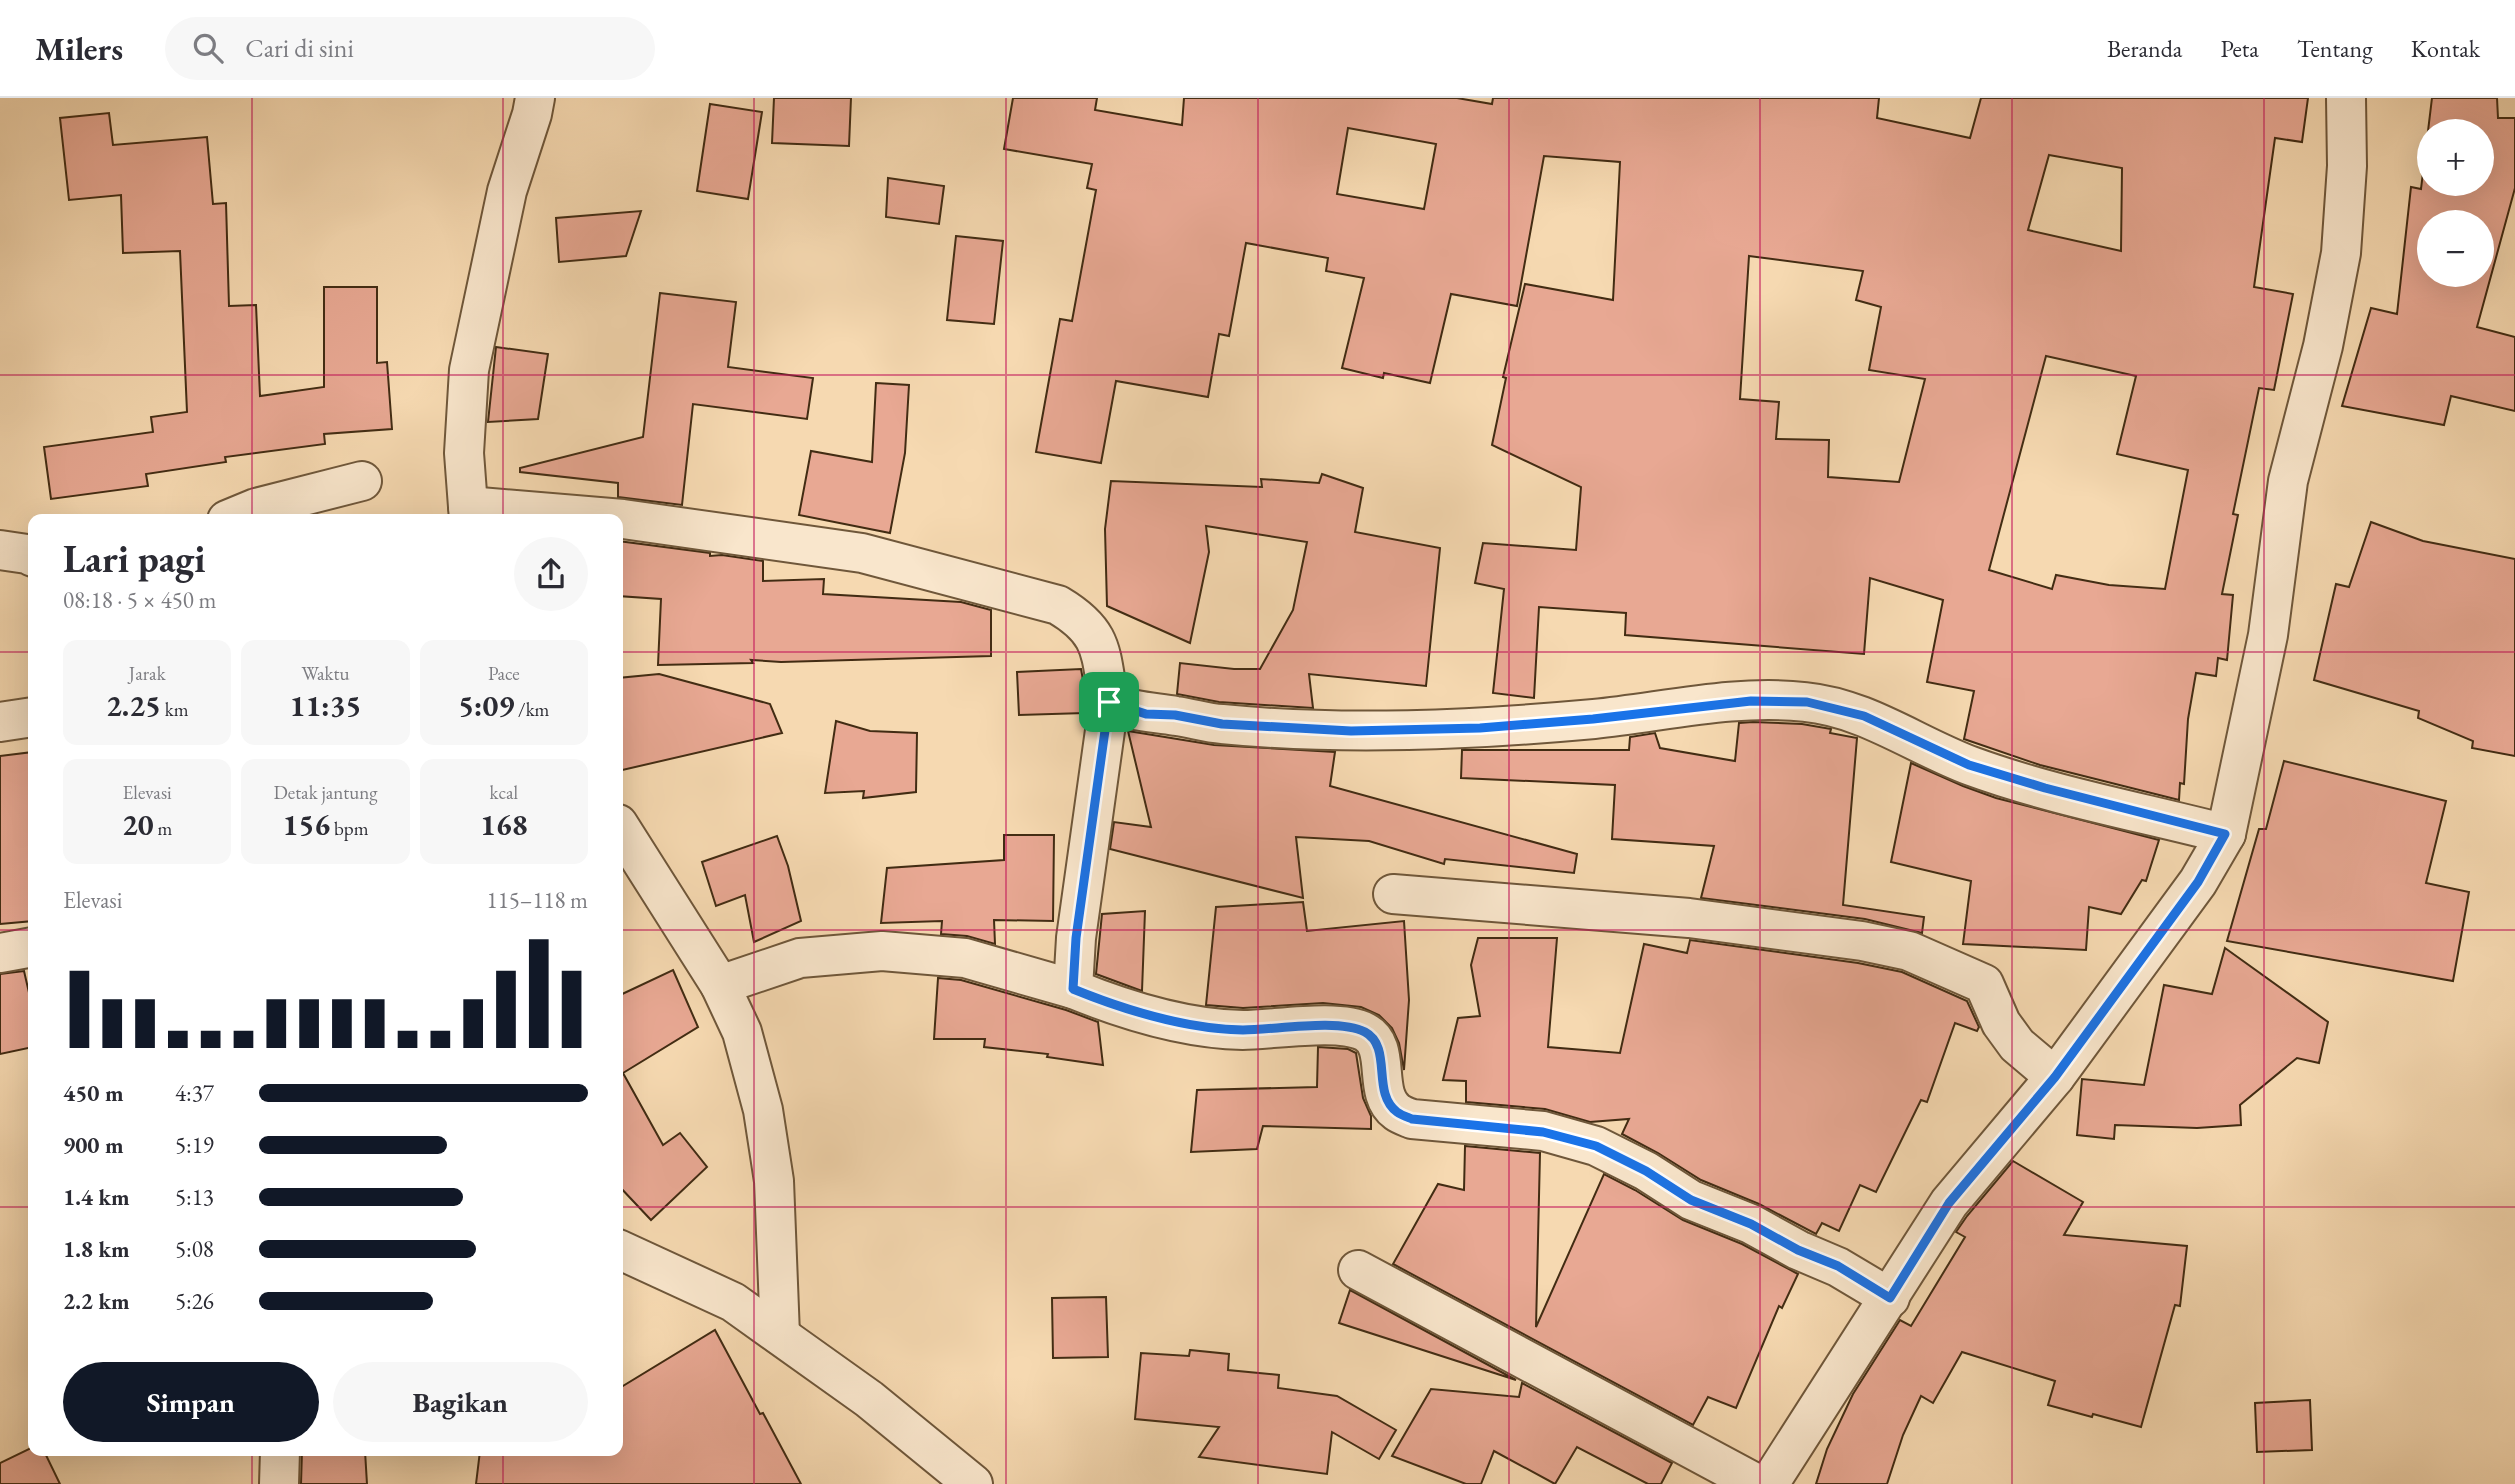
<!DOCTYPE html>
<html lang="id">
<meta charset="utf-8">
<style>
body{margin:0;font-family:"EB Garamond",serif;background:#f7f7f7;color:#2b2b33;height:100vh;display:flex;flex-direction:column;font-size:26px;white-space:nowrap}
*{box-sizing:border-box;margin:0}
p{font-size:23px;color:#7c7c81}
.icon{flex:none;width:38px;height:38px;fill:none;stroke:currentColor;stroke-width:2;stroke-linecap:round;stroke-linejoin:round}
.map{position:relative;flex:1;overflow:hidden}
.details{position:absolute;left:28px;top:416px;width:595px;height:942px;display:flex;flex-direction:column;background:#fff;border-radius:14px;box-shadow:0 7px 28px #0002}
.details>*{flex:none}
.controls{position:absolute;left:2417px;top:21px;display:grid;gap:14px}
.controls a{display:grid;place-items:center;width:77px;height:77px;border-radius:50%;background:#fff;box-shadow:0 7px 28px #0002;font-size:35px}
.pin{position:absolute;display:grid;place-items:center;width:60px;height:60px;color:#fff;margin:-30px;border-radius:14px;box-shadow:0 4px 10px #0006}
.round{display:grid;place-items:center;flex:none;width:74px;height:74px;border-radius:37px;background:#f7f7f7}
.summary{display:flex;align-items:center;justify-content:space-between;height:119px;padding:0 35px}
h1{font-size:38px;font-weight:700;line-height:52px}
.stats{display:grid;grid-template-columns:repeat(3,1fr);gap:10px;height:119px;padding:7px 35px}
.stats div{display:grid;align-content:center;border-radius:14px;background:#f7f7f7;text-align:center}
.stats b{font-size:30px;font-weight:700}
.stats small{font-size:19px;font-weight:400}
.stats p{font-size:19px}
.chart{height:196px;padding:14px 35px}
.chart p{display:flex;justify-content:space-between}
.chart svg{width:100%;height:126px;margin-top:7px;stroke:#111827;stroke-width:6}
.cta{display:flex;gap:14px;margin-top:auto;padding:14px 35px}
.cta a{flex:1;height:80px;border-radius:42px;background:#111827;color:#fff;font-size:28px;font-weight:700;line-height:80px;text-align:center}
.cta a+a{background:#f7f7f7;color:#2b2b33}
ul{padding:0 35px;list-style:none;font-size:23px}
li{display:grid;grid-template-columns:112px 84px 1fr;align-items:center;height:52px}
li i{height:18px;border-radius:9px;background:#111827}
header{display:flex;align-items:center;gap:42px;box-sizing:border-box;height:98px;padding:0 35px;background:#fff;border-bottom:2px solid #e1e1e2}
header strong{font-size:33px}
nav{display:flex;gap:38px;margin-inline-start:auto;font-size:24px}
.search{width:490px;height:63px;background:#f7f7f7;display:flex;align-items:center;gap:18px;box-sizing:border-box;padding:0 24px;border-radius:38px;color:#7c7c81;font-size:26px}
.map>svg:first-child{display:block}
.building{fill:#e8a893;stroke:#422c13;stroke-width:2;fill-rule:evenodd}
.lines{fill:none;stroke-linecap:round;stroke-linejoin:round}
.street-casing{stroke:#6f573a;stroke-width:42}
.street{stroke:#f9e6cc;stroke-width:38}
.route-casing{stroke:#fff;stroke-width:14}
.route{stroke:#1a73e8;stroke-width:9}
.grid{fill:none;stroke:#c2185b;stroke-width:2;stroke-opacity:0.55}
</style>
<header>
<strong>Milers</strong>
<div class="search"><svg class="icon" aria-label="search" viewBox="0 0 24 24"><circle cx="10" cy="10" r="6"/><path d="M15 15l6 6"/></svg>Cari di sini</div>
<nav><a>Beranda</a><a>Peta</a><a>Tentang</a><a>Kontak</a></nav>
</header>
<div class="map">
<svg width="2515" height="1386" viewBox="0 0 2515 1386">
<rect width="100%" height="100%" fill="#f6d9b1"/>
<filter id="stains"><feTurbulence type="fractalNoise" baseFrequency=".00286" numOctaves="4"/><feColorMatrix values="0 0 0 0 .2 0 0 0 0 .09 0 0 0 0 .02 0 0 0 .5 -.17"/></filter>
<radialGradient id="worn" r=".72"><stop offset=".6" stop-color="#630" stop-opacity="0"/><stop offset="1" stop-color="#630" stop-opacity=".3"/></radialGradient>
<g class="building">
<path d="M774,0H851L849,48L772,45Z"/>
<path d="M1013,0H1097L1095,12L1182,27L1184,0H1457L1492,6L1493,0H1879L1877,20L1970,40L1981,0H2308L2302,44L2275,40L2254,189L2293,196L2274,292L2259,290L2233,416L2238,417L2222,496L2233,497L2227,562L2218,560L2216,578L2196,575L2188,621L2184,686L2180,685L2179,702L2040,667L1964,641L1974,593L1927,584L1943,502L1870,480L1864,556L1625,537L1626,515L1539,509L1534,600L1493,595L1504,491L1475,485L1483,445L1576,452L1581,389L1492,347L1506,280L1503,279L1525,186L1613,202L1620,64L1544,58L1517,208L1451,196L1430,285L1384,275L1383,280L1342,270L1364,180L1326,173L1328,160L1246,145L1229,238L1219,236L1208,299L1116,283L1101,365L1036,354L1060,221L1072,223L1096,92L1087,90L1092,66L1004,51ZM1348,30L1436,46L1424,111L1337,96ZM2049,57L2122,70L2121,153L2028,132ZM1749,158L1863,173L1856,202L1881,209L1869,272L1925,281L1899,384L1828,379L1829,342L1776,341L1779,304L1740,301ZM2046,258L2136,278L2117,356L2188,372L2165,491L2109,487L2056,477L2052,491L1989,472Z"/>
<path d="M2432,0H2497L2498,20H2515V90L2477,229L2515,239V313L2451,298L2444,327L2342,308L2371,210L2397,216L2411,89L2421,91ZM2429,33H2482V86H2429ZM2429,124H2482V177H2429Z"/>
<path d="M710,6L762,14L748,101L697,93Z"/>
<path d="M109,15L113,47L207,39L213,106L226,105L229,208L256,207L260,298L324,289V189H377V265L387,264L392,331L324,336L325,346L225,359L226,364L146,376L148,388L51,401L44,349L153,334L151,319L187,314L180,153L123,155L121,97L69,102L60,20Z"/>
<path d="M888,80L944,88L939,126L886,119Z"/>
<path d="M641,113L626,158L559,164L556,120Z"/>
<path d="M956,138L1003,143L994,226L947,222Z"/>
<path d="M660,195L736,204L728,269L813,280L807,321L693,306L682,407L618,399V385L520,374V370L643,339Z"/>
<path d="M496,249L548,256L538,321L488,324Z"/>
<path d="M876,285L909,287L905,355L890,435L799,417L811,353L872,364Z"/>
<path d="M1322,376L1363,390L1355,434L1440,450L1426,588L1309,576L1313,610L1219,604L1177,596L1180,565L1234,571H1260L1293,512L1307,444L1206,428L1209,454L1190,545L1107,508L1105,431L1111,383L1262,389L1261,381L1319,385Z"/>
<path d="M2371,424L2423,443L2515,461V658L2472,650L2473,643L2418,620L2419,613L2314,582L2336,486L2349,489Z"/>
<path d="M618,443L710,455V458L722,457L763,463V483L824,481L823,496L961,504L991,512V558L781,564L751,562L753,565L658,567L661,501L618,498Z"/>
<path d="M1081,571L1087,604L1085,615L1019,617L1017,574Z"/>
<path d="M659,576L770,606L782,635L618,673V580Z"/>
<path d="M836,623L870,633L917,635L916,694L863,700L864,693L825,695Z"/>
<path d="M1753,624L1802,626L1831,631L1830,635L1857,640L1843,807L1924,819L1922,835L1865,821L1701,800L1714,748L1612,741L1615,687L1461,680L1462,652H1629L1630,639L1655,635L1660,650L1735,663L1739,625Z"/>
<path d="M1128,633L1214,647L1335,654L1330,688L1577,756L1574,775L1445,761L1444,766L1369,743L1296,739L1303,800L1110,751L1114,724L1151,729Z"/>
<path d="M33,654V823L0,826V658Z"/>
<path d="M2284,663L2446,703L2426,785L2469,794L2453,883L2227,843L2259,731H2266Z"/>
<path d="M1911,665L1963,688L1996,700L2159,742L2146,783L2142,782L2121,816L2089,809L2086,852L1963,846L1971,783L1891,764Z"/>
<path d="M1004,737H1054L1053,823L994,822L995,846L967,838L941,836L942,823L881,825L887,770L1004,762Z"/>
<path d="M777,738L788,768L801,823L754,844L745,797L716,808L702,764Z"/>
<path d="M1303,804L1307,833L1404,823L1409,902L1404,972L1399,945L1392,930L1379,917L1361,909L1323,905L1243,910L1206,907L1216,809Z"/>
<path d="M1145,813L1142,893L1096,876L1102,816Z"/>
<path d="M1478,840H1557L1548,949L1620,955L1644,846L1687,855L1690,842L1858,865L1902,874L1967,903L1979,929L1977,933L1955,925L1927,1004L1921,1002L1876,1094L1860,1087L1839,1133L1822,1125L1816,1136L1759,1106L1701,1082L1658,1055L1622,1036L1629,1021L1590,1024L1545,1011L1466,1004V983L1443,982L1458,920L1480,918L1471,867Z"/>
<path d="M2225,850L2328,924L2319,965L2297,960L2240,1007L2241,1027L2197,1030L2115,1027L2114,1041L2077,1037L2082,981L2144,987L2164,887L2212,896Z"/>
<path d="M673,872L698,929L623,975L663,1047L680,1035L707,1069L651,1122L618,1087V898Z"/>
<path d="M24,873L33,912V949L0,956V876Z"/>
<path d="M938,880L961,882L1066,912L1098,924L1103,967L1047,959L1048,956L984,949L985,941H934Z"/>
<path d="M1318,949L1348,951L1356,955L1363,1000L1371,1018V1031L1263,1028L1257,1051L1191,1054L1197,992L1317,989Z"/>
<path d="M1465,1048L1540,1055L1536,1229L1604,1076L1635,1092L1683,1122L1742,1146L1798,1176L1782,1210L1779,1208L1736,1310L1708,1299L1693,1327L1393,1166L1438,1086L1464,1092Z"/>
<path d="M2013,1063L2083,1104L2064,1137L2187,1148L2180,1208L2175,1207L2141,1329L2093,1316L2092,1319L2048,1307L2055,1283L1962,1254L1933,1305L1921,1298L1903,1337L1887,1386H1816L1827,1351L1853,1296L1900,1222L1911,1228L1965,1139L1956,1134L1967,1118Z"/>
<path d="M1350,1192L1516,1282L1339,1225Z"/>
<path d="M1106,1199L1108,1259L1053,1260L1052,1200Z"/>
<path d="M715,1232L760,1316L763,1315L801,1386H476L480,1353H618V1291Z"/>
<path d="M1190,1252L1229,1256L1228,1272L1279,1277L1278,1290L1337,1298L1396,1332L1379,1361L1332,1334L1327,1376L1199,1359L1219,1329L1135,1321L1141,1255L1189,1258Z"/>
<path d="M1522,1285L1672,1365L1661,1386H1648L1577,1349L1555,1386L1494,1353L1481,1386H1466L1392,1358L1431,1291L1519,1299Z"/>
<path d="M2310,1302L2312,1352L2257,1354L2255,1305Z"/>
<path d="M33,1349V1353H44L60,1386H0V1365Z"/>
<path d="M302,1353H365L367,1386H301Z"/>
</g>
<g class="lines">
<g class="street-casing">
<g id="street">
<path d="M468,408L623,421L862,455L1058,507C1105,535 1100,555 1109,604C1133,614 1152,614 1176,618C1192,620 1206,625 1222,626C1344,638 1472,632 1594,621C1663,614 1736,596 1805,604C1866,610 1915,647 1971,668C2053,698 2141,714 2226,736"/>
<path d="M227,422L256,410L362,383"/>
<path d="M469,422L464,355L469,272L507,93L532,16L535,0"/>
<path d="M0,452L27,456L33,459"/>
<path d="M1109,604L1076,840L1073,891C1127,913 1185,931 1243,932C1274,932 1338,920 1365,934C1393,949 1371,995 1397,1014C1401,1017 1407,1019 1412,1021L1543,1033L1596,1048L1646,1073L1691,1102L1751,1126L1798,1152L1838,1169L1890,1200"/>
<path d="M0,624L33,619"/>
<path d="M618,726L720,887L800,860L882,853L965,860L1073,891"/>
<path d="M1393,796L1689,820L1862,843L1909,853L1984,886L2001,925L2017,947L2055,979"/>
<path d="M0,855L33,849"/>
<path d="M720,887L742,934L763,1012L774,1083L780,1237"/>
<path d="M618,1151L733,1204L869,1301L973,1386"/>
<path d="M1358,1172L1757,1386"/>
<path d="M279,1386L280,1353"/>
<path d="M1769,1386L1949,1105L2055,979L2198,784L2226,736L2268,537L2288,383L2323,248L2341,155L2347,68L2346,0"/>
</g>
</g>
<use href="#street" class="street"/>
</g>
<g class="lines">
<g class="route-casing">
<path id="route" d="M1751,603L1807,604L1864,618L1969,667L2045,690L2225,736L2198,784L2055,979L1949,1105L1890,1200L1838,1168L1798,1152L1751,1126L1691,1102L1646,1073L1596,1048L1543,1034L1412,1021C1407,1019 1401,1017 1397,1014C1371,995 1393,949 1365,934C1338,920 1275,932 1243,932C1185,931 1127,913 1073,891L1076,840L1109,604L1146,616L1175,617L1222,626L1351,633L1480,630L1593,621Z"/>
</g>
<use href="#route" class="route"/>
</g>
<path class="grid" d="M252,0V422M503,0V422M754,0V1386M1006,0V1386M1258,0V1386M1509,0V1386M1760,0V1386M2012,0V1386M2264,0V1386M0,277H2515M0,554H33M618,554H2515M0,832H33M618,832H2515M0,1109H33M618,1109H2515M252,1353V1386M503,1353V1386"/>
<rect width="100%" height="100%" filter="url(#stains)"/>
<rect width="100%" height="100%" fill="url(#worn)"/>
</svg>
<div class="controls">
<a>+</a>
<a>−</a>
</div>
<div class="pin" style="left:1109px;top:604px;background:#1e9e55"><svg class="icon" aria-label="arrive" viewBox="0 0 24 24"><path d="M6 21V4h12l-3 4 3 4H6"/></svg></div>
<section class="details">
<div class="summary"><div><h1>Lari pagi</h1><p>08:18 · 5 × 450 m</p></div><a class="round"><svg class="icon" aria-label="share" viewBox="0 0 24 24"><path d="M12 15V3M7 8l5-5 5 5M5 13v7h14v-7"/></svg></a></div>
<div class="stats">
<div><p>Jarak</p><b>2.25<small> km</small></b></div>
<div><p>Waktu</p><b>11:35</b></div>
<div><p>Pace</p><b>5:09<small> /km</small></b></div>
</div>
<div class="stats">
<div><p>Elevasi</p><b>20<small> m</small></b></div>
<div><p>Detak jantung</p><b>156<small> bpm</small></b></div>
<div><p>kcal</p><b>168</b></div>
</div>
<div class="chart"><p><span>Elevasi</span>115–118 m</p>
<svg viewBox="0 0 160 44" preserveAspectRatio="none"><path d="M5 44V17M15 44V27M25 44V27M35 44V38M45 44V38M55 44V38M65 44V27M75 44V27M85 44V27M95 44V27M105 44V38M115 44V38M125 44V27M135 44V17M145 44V6M155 44V17"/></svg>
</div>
<ul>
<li><b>450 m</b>4:37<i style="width:100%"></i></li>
<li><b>900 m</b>5:19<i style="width:57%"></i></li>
<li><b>1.4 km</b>5:13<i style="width:62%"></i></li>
<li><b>1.8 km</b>5:08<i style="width:66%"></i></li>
<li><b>2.2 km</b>5:26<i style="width:53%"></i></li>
</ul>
<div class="cta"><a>Simpan</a><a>Bagikan</a></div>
</section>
</div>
